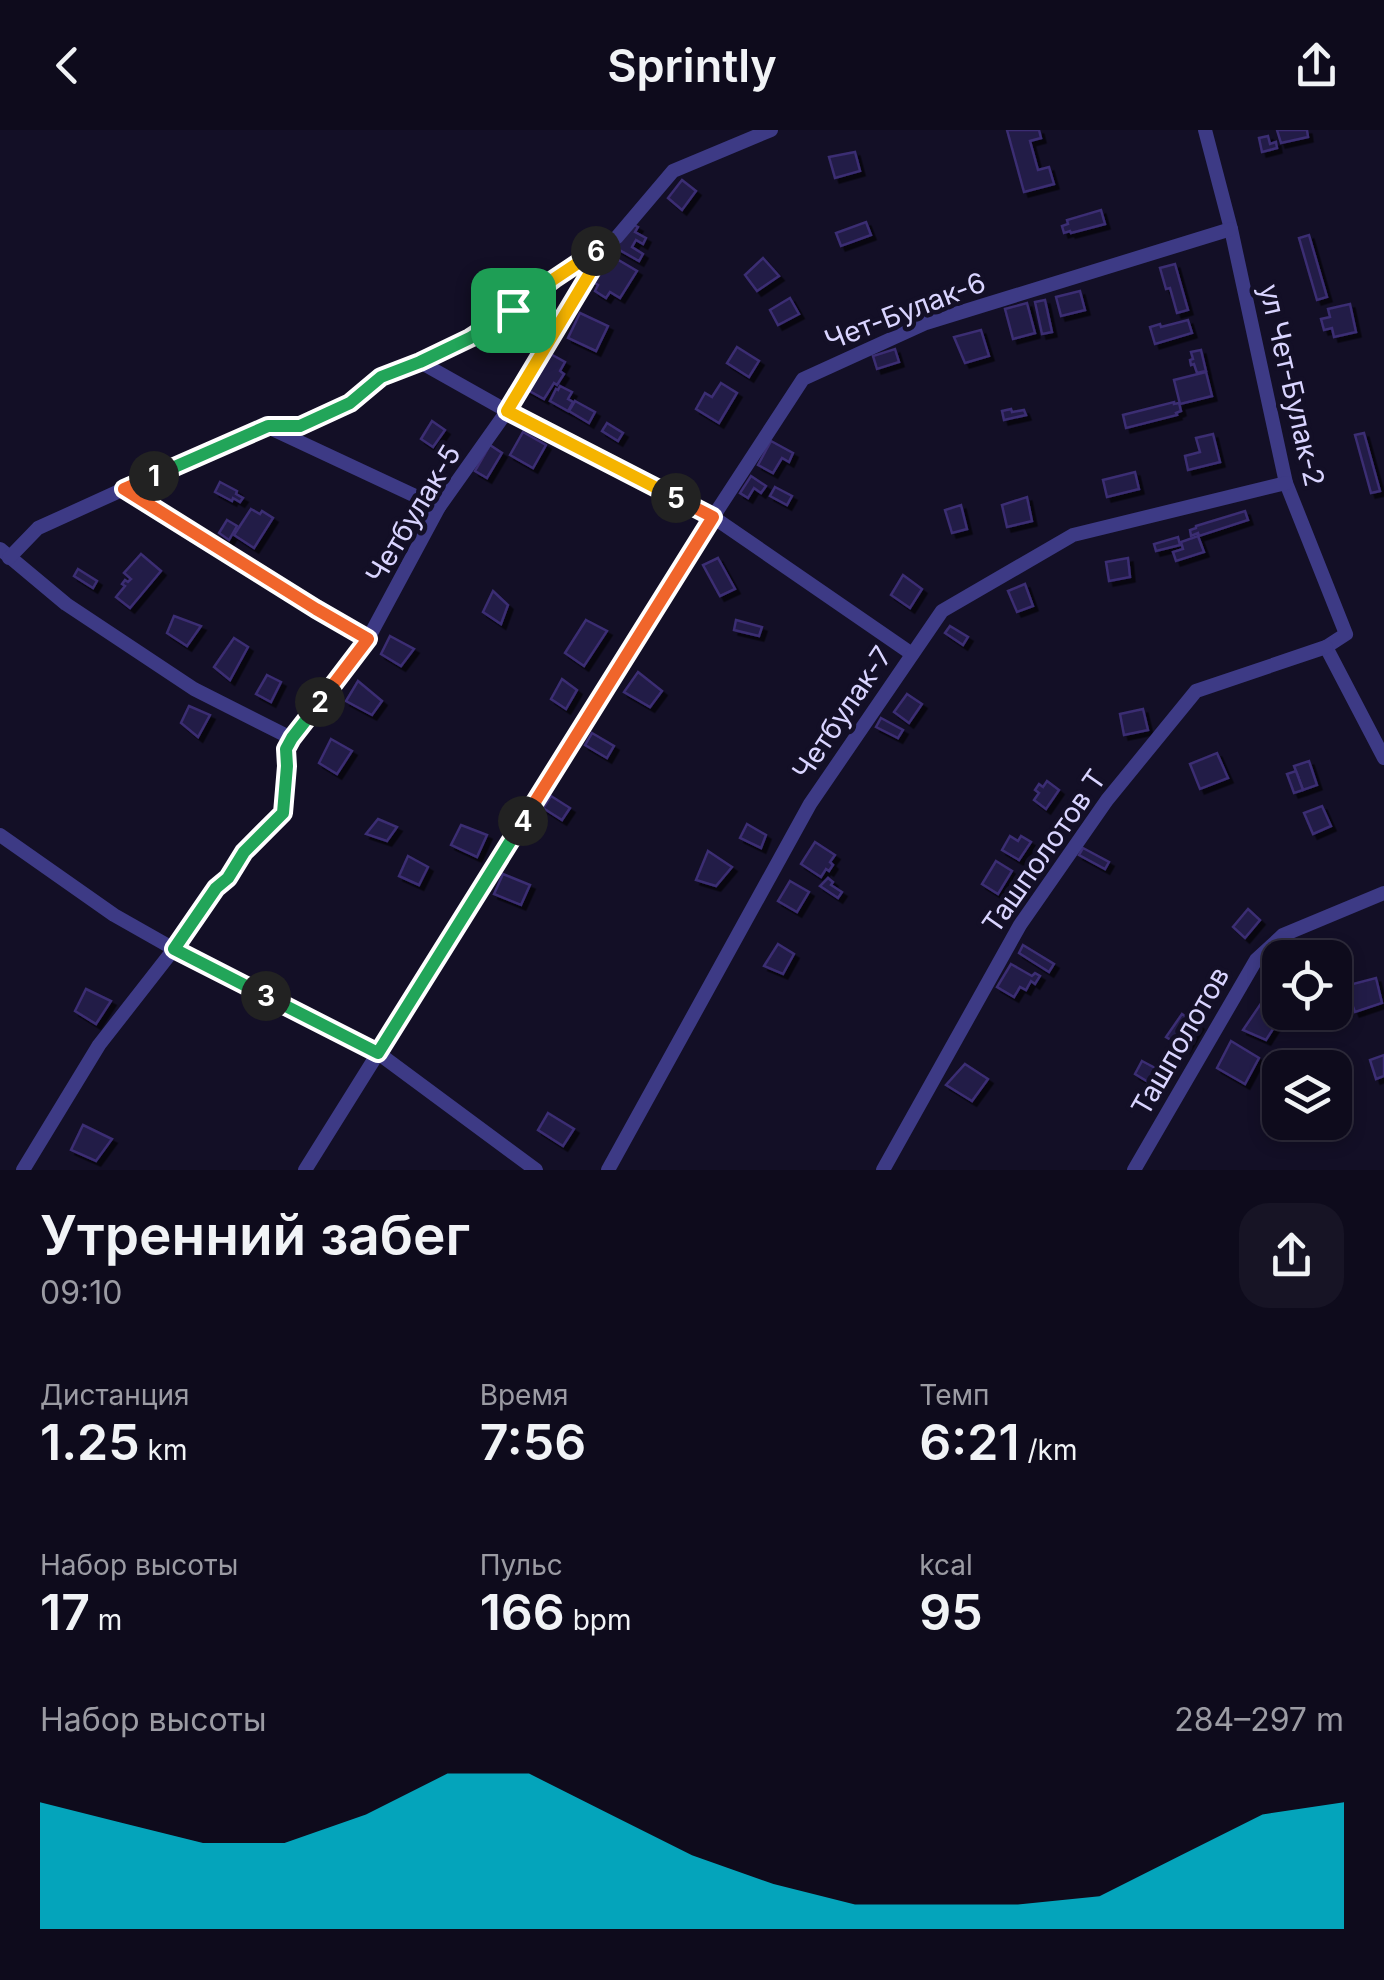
<!DOCTYPE html>
<html lang="ru">
<meta charset="utf-8">
<style>
body{margin:0;font-family:Inter,sans-serif;background:#171425;color:#f1f3f6;height:100vh;display:flex;flex-direction:column;font-size:38px;white-space:nowrap}
*{box-sizing:border-box;margin:0}
p{font-size:32px;color:#9b9ba3}
.icon{flex:none;width:55px;height:55px;fill:none;stroke:currentColor;stroke-width:2;stroke-linecap:round;stroke-linejoin:round}
.map{position:relative;height:1040px;overflow:hidden}
.sheet{display:flex;flex-direction:column;background:#0e0b1c;flex:1}
.sheet>*{flex:none}
.buttons{position:absolute;left:1262px;top:810px;display:grid;gap:20px}
.buttons a{display:grid;place-items:center;width:90px;height:90px;border-radius:20px;background:#0e0b1c;box-shadow:0 5px 15px #0003,0 0 0 2px #2e2b3b;font-size:50px}
.pin{position:absolute;display:grid;place-items:center;width:85px;height:85px;color:#fff;margin:-42px;border-radius:20px;box-shadow:0 5px 15px #0006}
.km{position:absolute;width:50px;height:50px;margin:-25px;border-radius:50%;background:#222;color:#fff;font-size:28px;line-height:50px;text-align:center}
.round{display:grid;place-items:center;flex:none;width:105px;height:105px;border-radius:30px;background:#171425}
.summary{display:flex;align-items:center;justify-content:space-between;height:170px;padding:0 40px}
h1{font-size:55px;font-weight:600;line-height:75px}
.stats{display:grid;grid-template-columns:repeat(3,1fr);gap:15px;height:170px;padding:10px 40px}
.stats div{display:grid;align-content:center}
.stats b{font-size:50px;font-weight:600}
.stats small{font-size:28px;font-weight:400}
.stats p{font-size:28px}
.chart{height:280px;padding:20px 40px}
.chart p{display:flex;justify-content:space-between}
.chart svg{width:100%;height:180px;margin-top:10px;fill:#00e5ff;opacity:.7}
header{display:flex;justify-content:space-between;align-items:center;height:130px;padding:0 40px;background:#0e0b1c;font-size:45px;font-weight:600}
.map>svg:first-child{display:block}
.building{fill:#241b47;stroke:#3b2d73;stroke-width:2.5;filter:url(#shadow)}
.lines{fill:none;stroke-linecap:round;stroke-linejoin:round}
.minor{stroke:#3d3a85;stroke-width:14}
.split-1-casing{stroke:#fff;stroke-width:20}
.split-2-casing{stroke:#fff;stroke-width:20}
.split-3-casing{stroke:#fff;stroke-width:20}
.split-4-casing{stroke:#fff;stroke-width:20}
.split-5-casing{stroke:#fff;stroke-width:20}
.split-6-casing{stroke:#fff;stroke-width:20}
.split-7-casing{stroke:#fff;stroke-width:20}
.split-1{stroke:#22a559;stroke-width:12}
.split-2{stroke:#f0652b;stroke-width:12}
.split-3{stroke:#22a559;stroke-width:12}
.split-4{stroke:#22a559;stroke-width:12}
.split-5{stroke:#f0652b;stroke-width:12}
.split-6{stroke:#f5b400;stroke-width:12}
.split-7{stroke:#f5b400;stroke-width:12}
.labels{text-anchor:middle;dominant-baseline:central;stroke-width:9;stroke-linejoin:round;paint-order:stroke}
.street-label{font-size:28px;fill:#d9d4ff;stroke:#130f26}
</style>
<header><svg class="icon" aria-label="back" viewBox="0 0 24 24"><path d="M15 5l-7 7 7 7"/></svg>Sprintly<svg class="icon" aria-label="share" viewBox="0 0 24 24"><path d="M12 15V3M7 8l5-5 5 5M5 13v7h14v-7"/></svg></header>
<div class="map">
<svg width="1384" height="1040" viewBox="0 0 1384 1040">
<defs>
<filter id="shadow"><feDropShadow dx="4.5" dy="4.5" stdDeviation="0" flood-color="#0009"/></filter>
</defs>
<rect width="100%" height="100%" fill="#130f26"/>
<g class="building">
<path d="M1007,0H1039L1041,8L1030,11L1038,40L1049,37L1054,54L1024,62Z"/>
<path d="M1277,0H1307L1308,7L1281,13Z"/>
<path d="M1268,6L1270,14L1276,12L1277,18L1262,22L1259,8Z"/>
<path d="M855,22L860,41L835,48L829,27Z"/>
<path d="M682,50L696,61L682,80L668,68Z"/>
<path d="M1101,80L1105,94L1071,103L1070,101L1064,103L1062,96L1068,94L1067,90Z"/>
<path d="M866,92L871,105L841,116L836,103Z"/>
<path d="M630,93L638,97L635,102L646,108L643,114L636,110L632,117L643,124L639,131L616,118Z"/>
<path d="M1309,105L1327,167L1317,170L1299,108Z"/>
<path d="M610,125L637,141L620,168L610,162L606,168L595,161L598,155L593,152Z"/>
<path d="M763,128L779,146L757,161L745,145Z"/>
<path d="M1175,134L1188,180L1177,183L1170,158L1166,159L1160,138Z"/>
<path d="M1080,161L1085,180L1061,186L1056,167Z"/>
<path d="M790,168L799,184L778,195L770,180Z"/>
<path d="M1045,170L1052,202L1042,204L1035,172Z"/>
<path d="M1027,173L1035,203L1013,209L1005,179Z"/>
<path d="M1350,174L1356,202L1334,207L1332,198L1324,200L1321,189L1330,187L1328,179Z"/>
<path d="M580,183L608,196L596,221L568,208Z"/>
<path d="M1188,190L1192,203L1155,214L1150,197L1160,194L1161,197Z"/>
<path d="M981,200L989,226L965,233L954,207Z"/>
<path d="M737,217L759,231L749,247L727,233Z"/>
<path d="M895,219L899,232L877,239L873,226Z"/>
<path d="M1201,220L1206,241L1197,243L1194,234L1191,235L1190,230L1193,229L1191,222Z"/>
<path d="M547,222L565,232L560,241L564,244L557,255L554,253L544,269L526,259Z"/>
<path d="M1206,242L1212,266L1180,274L1174,250Z"/>
<path d="M721,253L737,263L719,293L696,279L705,263L712,267Z"/>
<path d="M560,256L572,262L568,269L573,272L568,281L550,271L556,259L558,260Z"/>
<path d="M575,271L595,282L589,293L569,281Z"/>
<path d="M1174,272V274L1179,273L1181,281L1176,283L1177,285L1126,298L1123,285Z"/>
<path d="M1011,279L1012,282L1024,280L1026,285L1004,290L1002,281Z"/>
<path d="M432,291L445,300L433,317L421,309Z"/>
<path d="M607,293L623,303L618,311L602,301Z"/>
<path d="M523,302L546,315L533,338L510,325Z"/>
<path d="M1364,303L1380,361L1371,363L1355,305Z"/>
<path d="M1213,304L1220,332L1188,340L1185,326L1200,322L1196,308Z"/>
<path d="M771,311L793,323L789,332L782,328L773,343L758,335Z"/>
<path d="M490,315L502,323L487,348L475,341Z"/>
<path d="M1135,342L1139,359L1107,367L1103,350Z"/>
<path d="M751,346L766,356L761,363L754,358L748,368L740,363Z"/>
<path d="M220,352L237,361L236,364L243,368L240,372L233,368L232,371L215,362Z"/>
<path d="M775,357L792,366L787,375L770,366Z"/>
<path d="M1027,367L1032,391L1007,397L1002,375Z"/>
<path d="M961,375L967,399L952,403L945,380Z"/>
<path d="M251,379L260,384L262,381L273,388L254,418L234,405Z"/>
<path d="M1245,381L1248,390L1199,406L1198,403L1191,406L1190,400L1196,398V396Z"/>
<path d="M227,390L237,396L229,410L219,403Z"/>
<path d="M1198,406L1204,422L1176,431L1173,422L1183,419L1181,412Z"/>
<path d="M1178,407L1180,415L1156,421L1154,414Z"/>
<path d="M141,424L161,441L130,478L116,467L125,456L122,454L125,450L128,452L131,449L124,443Z"/>
<path d="M718,428L735,459L720,466L703,435Z"/>
<path d="M1128,428L1130,447L1109,451L1106,432Z"/>
<path d="M78,439L97,451L93,458L74,446Z"/>
<path d="M903,445L922,459L910,478L891,465Z"/>
<path d="M1025,454L1033,476L1017,482L1008,461Z"/>
<path d="M493,461L508,475L501,494L483,482Z"/>
<path d="M174,486L201,496L187,516L167,503Z"/>
<path d="M586,490L607,501L584,536L565,523Z"/>
<path d="M736,490L762,497L759,506L734,500Z"/>
<path d="M950,496L968,507L963,515L945,503Z"/>
<path d="M390,506L414,519L401,536L381,524Z"/>
<path d="M234,508L248,517L230,550L214,537Z"/>
<path d="M638,542L662,561L650,577L624,562Z"/>
<path d="M267,545L281,552L271,572L256,564Z"/>
<path d="M562,549L577,560L566,579L551,569Z"/>
<path d="M358,551L382,571L372,585L346,571Z"/>
<path d="M907,564L922,574L909,593L894,582Z"/>
<path d="M189,576L210,585L198,607L181,593Z"/>
<path d="M1143,579L1148,600L1124,605L1120,584Z"/>
<path d="M881,588L903,600L898,608L876,597Z"/>
<path d="M592,603L614,616L607,628L585,615Z"/>
<path d="M331,609L352,621L337,644L319,633Z"/>
<path d="M1217,623L1228,648L1200,659L1190,634Z"/>
<path d="M1309,631L1317,655L1303,660L1294,636Z"/>
<path d="M1296,641L1303,660L1294,663L1287,644Z"/>
<path d="M1047,651L1059,660L1046,679L1034,670L1039,663L1035,660L1039,654L1043,657Z"/>
<path d="M551,666L570,678L562,690L543,678Z"/>
<path d="M1322,676L1331,696L1313,704L1304,683Z"/>
<path d="M378,689L397,697L387,711L366,704Z"/>
<path d="M747,694L766,705L761,718L740,708Z"/>
<path d="M461,695L487,705L477,727L451,715Z"/>
<path d="M1010,706L1018,711L1021,706L1031,712L1019,730L1002,720Z"/>
<path d="M815,712L835,725L830,732L833,735L829,741L826,739L821,747L801,734Z"/>
<path d="M1083,718L1109,732L1105,739L1079,725Z"/>
<path d="M708,721L732,737L716,756L696,750Z"/>
<path d="M408,726L428,737L419,755L399,746Z"/>
<path d="M996,731L1012,741L998,764L982,754Z"/>
<path d="M503,744L530,755L521,775L494,764Z"/>
<path d="M828,748L833,752L831,755L842,762L838,768L820,756Z"/>
<path d="M790,751L809,762L797,782L778,771Z"/>
<path d="M1248,779L1260,790L1245,808L1233,797Z"/>
<path d="M778,814L794,824L783,844L764,836Z"/>
<path d="M1023,815L1054,834L1049,842L1019,823Z"/>
<path d="M1011,834L1032,846L1035,843L1040,846L1035,854L1031,851L1026,860L1020,857L1014,867L997,857Z"/>
<path d="M1376,848L1382,873L1355,882L1345,856Z"/>
<path d="M86,859L111,871L96,894L75,881Z"/>
<path d="M1264,869L1280,877V882H1284L1266,910L1243,900Z"/>
<path d="M1182,884L1199,895L1185,918L1166,907Z"/>
<path d="M1231,911L1259,928L1245,954L1217,938Z"/>
<path d="M1384,925V946L1376,949L1370,930Z"/>
<path d="M1142,931L1157,939L1150,953L1135,944Z"/>
<path d="M965,934L988,949L972,971L946,955Z"/>
<path d="M548,983L574,999L563,1016L538,1000Z"/>
<path d="M83,995L112,1009L96,1031L71,1020Z"/>
</g>
<g class="lines">
<g class="minor">
<path d="M1205,0L1231,99L1286,353L1346,504L1326,517L1384,628"/>
<path d="M420,232L507,281L713,387L912,524"/>
<path d="M272,299L439,377"/>
<path d="M124,359L316,479L368,509"/>
<path d="M0,419L66,474L194,559L291,608"/>
<path d="M9,428L38,398L124,359L268,297L299,296L350,273L381,247L420,232L470,208L513,181L554,149L603,116"/>
<path d="M0,705L114,785L174,819L378,923L536,1040"/>
<path d="M23,1040L99,915L174,819L216,758L228,748L244,722L283,683C285,664 284,622 291,608L368,509L439,377L507,281L608,113L617,107L673,41L771,0"/>
<path d="M305,1040L713,387L803,249L926,193L1231,99"/>
<path d="M608,1040L810,674L942,481L1073,405L1286,353"/>
<path d="M883,1040L1020,795L1107,670L1196,561L1326,517"/>
<path d="M1134,1040L1256,830L1283,805L1384,763"/>
</g>
</g>
<g class="lines">
<g class="split-1-casing">
<path id="split-1" d="M154,346L268,296H300L350,273L381,247L420,232L470,208L513,180"/>
</g>
<g class="split-2-casing">
<path id="split-2" d="M154,346L124,359L316,479L368,509L320,572"/>
</g>
<g class="split-3-casing">
<path id="split-3" d="M266,866L174,819L216,758L228,748L244,722L283,683L287,636L286,619L292,608L320,572"/>
</g>
<g class="split-4-casing">
<path id="split-4" d="M266,866L378,923L523,691"/>
</g>
<g class="split-5-casing">
<path id="split-5" d="M523,691L713,387L676,368"/>
</g>
<g class="split-6-casing">
<path id="split-6" d="M596,121L608,113L507,281L676,368"/>
</g>
<g class="split-7-casing">
<path id="split-7" d="M513,180L554,149L596,121"/>
</g>
<use href="#split-1" class="split-1"/>
<use href="#split-2" class="split-2"/>
<use href="#split-3" class="split-3"/>
<use href="#split-4" class="split-4"/>
<use href="#split-5" class="split-5"/>
<use href="#split-6" class="split-6"/>
<use href="#split-7" class="split-7"/>
</g>
<g class="labels">
<g class="street-label">
<text transform="translate(905 181) rotate(-21)">Чет-Булак-6</text>
<text transform="translate(1292 255) rotate(77)">ул Чет-Булак-2</text>
<text transform="translate(413 384) rotate(-59)">Четбулак-5</text>
<text transform="translate(842 583) rotate(-56)">Четбулак-7</text>
<text transform="translate(1044 721) rotate(-55)">Ташполотов Т</text>
<text transform="translate(1180 911) rotate(-60)">Ташполотов</text>
</g>
</g>
</svg>
<div class="buttons">
<a><svg class="icon" aria-label="locate" viewBox="0 0 24 24"><circle cx="12" cy="12" r="6"/><path d="M12 2v4M12 18v4M2 12h4M18 12h4"/></svg></a>
<a><svg class="icon" aria-label="layers" viewBox="0 0 24 24"><path d="M12 4l9 5-9 5-9-5zM3 14l9 5 9-5"/></svg></a>
</div>
<div class="pin" style="left:513px;top:180px;background:#1e9e55"><svg class="icon" aria-label="arrive" viewBox="0 0 24 24"><path d="M6 21V4h12l-3 4 3 4H6"/></svg></div>
<b class="km" style="left:154px;top:346px">1</b>
<b class="km" style="left:320px;top:572px">2</b>
<b class="km" style="left:266px;top:866px">3</b>
<b class="km" style="left:523px;top:691px">4</b>
<b class="km" style="left:676px;top:368px">5</b>
<b class="km" style="left:596px;top:121px">6</b>
</div>
<section class="sheet">
<div class="summary"><div><h1>Утренний забег</h1><p>09:10</p></div><a class="round"><svg class="icon" aria-label="share" viewBox="0 0 24 24"><path d="M12 15V3M7 8l5-5 5 5M5 13v7h14v-7"/></svg></a></div>
<div class="stats">
<div><p>Дистанция</p><b>1.25<small> km</small></b></div>
<div><p>Время</p><b>7:56</b></div>
<div><p>Темп</p><b>6:21<small> /km</small></b></div>
</div>
<div class="stats">
<div><p>Набор высоты</p><b>17<small> m</small></b></div>
<div><p>Пульс</p><b>166<small> bpm</small></b></div>
<div><p>kcal</p><b>95</b></div>
</div>
<div class="chart"><p><span>Набор высоты</span>284–297 m</p>
<svg viewBox="0 0 160 44" preserveAspectRatio="none"><path d="M0 44V13L10 18L20 23L30 23L40 16L50 6L60 6L70 16L80 26L90 33L100 38L110 38L120 38L130 36L140 26L150 16L160 13V44z"/></svg>
</div>
</section>
